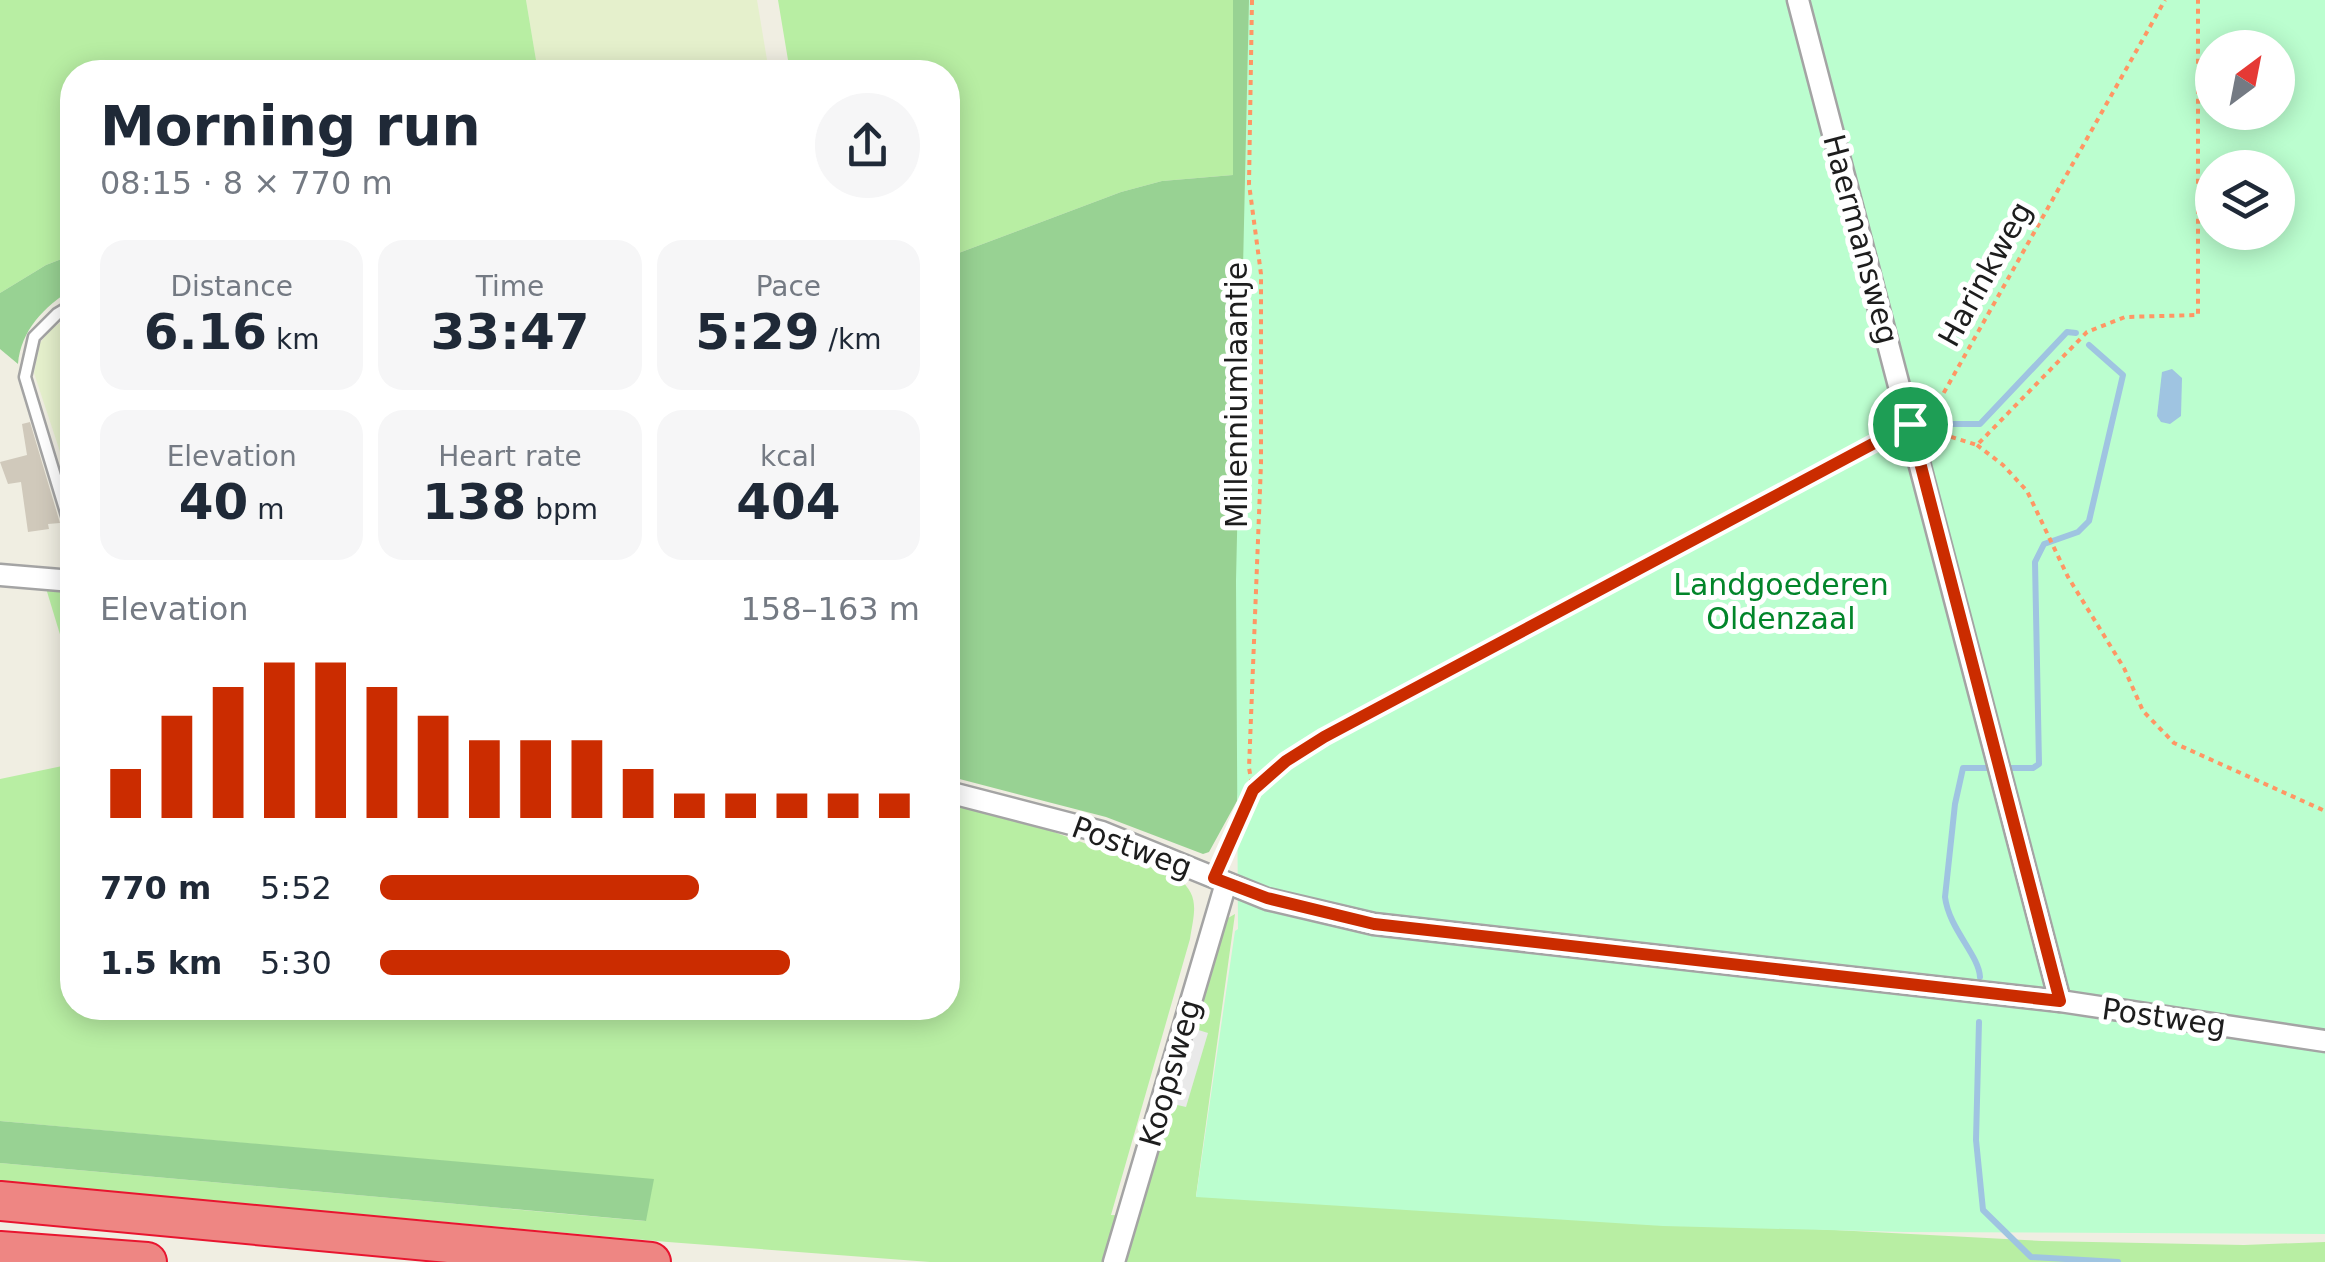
<!DOCTYPE html>
<meta charset="utf-8">
<style>
body{margin:0;font-family:"DejaVu Sans",sans-serif;background:#f6f6f7;color:#1f2937;height:100vh;display:flex;flex-direction:column;font-size:38px;white-space:nowrap}
*{box-sizing:border-box;margin:0}
p{font-size:32px;color:#747a83}
.icon{flex:none;width:55px;height:55px;fill:none;stroke:currentColor;stroke-width:2;stroke-linecap:round;stroke-linejoin:round}
.map{position:relative;flex:1;overflow:hidden}
.drawer{position:absolute;left:60px;top:60px;width:900px;height:960px;display:flex;flex-direction:column;background:#fff;border-radius:40px;box-shadow:0 5px 25px #0003}
.drawer>*{flex:none}
.needle{width:65px;rotate:32deg}
.tools{position:absolute;left:2195px;top:30px;display:grid;gap:20px}
.tools a{display:grid;place-items:center;width:100px;height:100px;border-radius:50%;background:#fff;box-shadow:0 5px 25px #0003;font-size:50px}
.pin{position:absolute;display:grid;place-items:center;width:85px;height:85px;color:#fff;margin:-42px;border:5px solid #fff;border-radius:50%;box-shadow:0 2px 10px #0007}
.round{display:grid;place-items:center;flex:none;width:105px;height:105px;border-radius:52px;background:#f6f6f7}
.headline{display:flex;align-items:center;justify-content:space-between;height:170px;padding:0 40px}
h1{font-size:55px;font-weight:700;line-height:75px}
.figures{display:grid;grid-template-columns:repeat(3,1fr);gap:15px;height:170px;padding:10px 40px}
.figures div{display:grid;align-content:center;border-radius:25px;background:#f6f6f7;text-align:center}
.figures b{font-size:50px;font-weight:700}
.figures small{font-size:28px;font-weight:400}
.figures p{font-size:28px}
.chart{height:280px;padding:20px 40px}
.chart p{display:flex;justify-content:space-between}
.chart svg{width:100%;height:180px;margin-top:10px;stroke:#cb2c00;stroke-width:6}
ul{padding:0 40px;list-style:none;font-size:32px}
li{display:grid;grid-template-columns:160px 120px 1fr;align-items:center;height:75px}
li i{height:25px;border-radius:12px;background:#cb2c00}
.map>svg:first-child{display:block}
.farmland{fill:#e5f0cc}
.grass{fill:#b8eea3}
.forest{fill:#98d293}
.park{fill:#bbfecf;fill-rule:evenodd}
.parking{fill:#e9e9e9}
.water{fill:#9fc4e1}
.lines{fill:none;stroke-linecap:round;stroke-linejoin:round}
.stream{stroke:#9fc4e1;stroke-width:6}
.building{fill:#d0c9bb}
.lane-casing{stroke:#a4a4a4;stroke-width:15}
.street-casing{stroke:#a4a4a4;stroke-width:25}
.highway-casing{stroke:#e8152f;stroke-width:42}
.path{stroke:#ff9664;stroke-width:4;stroke-dasharray:5 5;stroke-linecap:butt}
.lane{stroke:#fff;stroke-width:10}
.street{stroke:#fff;stroke-width:20}
.highway{stroke:#ee8683;stroke-width:38}
.route-casing{stroke:#fff;stroke-width:20}
.route{stroke:#cb2c00;stroke-width:12}
.labels{text-anchor:middle;dominant-baseline:central;stroke-width:10;stroke-linejoin:round;paint-order:stroke}
.street-label{font-size:30px;fill:#1d1d1d;stroke:#fff}
.park-label{font-size:30px;fill:#02852a;stroke:#fff}
</style>
<div class="map">
<svg width="2325" height="1262" viewBox="0 0 2325 1262">
<rect width="100%" height="100%" fill="#f0eee2"/>
<g class="farmland">
<path d="M526,0H757L769,72H538Z"/>
<path d="M72,315V488L34,373L40,343L51,329Z"/>
</g>
<g class="grass">
<path d="M0,0H526L538,72H72V255L46,265L0,293Z"/>
<path d="M778,0H1233V175L1162,181L1121,192L948,257V72H790Z"/>
<path d="M45,585L72,586V674Z"/>
<path d="M72,764V1008H948V803L1043,828L1177,877C1201,896 1194,912 1190,939L1111,1215L1139,1216L1216,944L1228,918L1235,914L1196,1196L2042,1241L2244,1245L2325,1242V1262H930L668,1242L0,1182V1163L645,1221L653,1180L0,1121V779Z"/>
</g>
<g class="forest">
<path d="M1233,0H1793L1261,603L1237,801L1209,852L1203,854L1106,817L948,776V257L1121,192L1162,181L1233,175Z"/>
<path d="M72,255V289C44,307 21,330 18,364L0,349V293L46,265Z"/>
<path d="M0,1121L654,1179L646,1221L0,1163Z"/>
</g>
<path class="park" d="M1249,0H2325V1234L1904,1232L1663,1226L1196,1197L1235,931L1238,929L1236,581ZM2212,48H2278V112H2212ZM2212,168H2278V232H2212Z"/>
<path class="parking" d="M1192,1028L1208,1033L1186,1107L1169,1103Z"/>
<path class="water" d="M2172,369L2182,378L2181,416L2170,424L2161,422L2157,416L2162,372Z"/>
<g class="lines">
<g class="stream">
<path d="M1944,424H1980L2067,332L2076,333"/>
<path d="M2009,768H2033L2039,764L2035,562L2044,544L2078,532L2089,521L2123,375L2089,345"/>
<path d="M1980,977C1979,955 1949,929 1945,897L1955,804L1963,768H1991"/>
<path d="M1979,1022L1976,1140L1983,1210L2031,1257L2118,1262"/>
</g>
</g>
<path class="building" d="M30,422L60,523L48,524L49,529L28,532L21,482L8,484L0,462L27,455L22,424Z"/>
<g class="lines">
<g class="lane-casing">
<path id="lane" d="M72,305L57,314L34,337L25,377L72,532"/>
</g>
<g class="street-casing">
<g id="street">
<path d="M1798,0L2060,1001"/>
<path d="M0,575L72,581"/>
<path d="M948,792L1102,832L1267,899L1374,924L2060,1001L2325,1041"/>
<path d="M1114,1262L1226,883"/>
</g>
</g>
<g class="highway-casing">
<g id="highway">
<path d="M0,1201L651,1262"/>
<path d="M0,1251L147,1262"/>
</g>
</g>
<g class="path">
<path d="M1252,0L1249,184L1261,274V464L1249,768L1253,790"/>
<path d="M1929,419L2165,0"/>
<path d="M1932,431L1977,445L2087,332L2125,317L2198,315V0"/>
<path d="M1977,445L2003,465L2027,491L2068,577L2124,668L2143,711L2174,743L2325,811"/>
<path d="M1221,860L1253,790L1286,761L1324,737L1893,433"/>
</g>
<use href="#lane" class="lane"/>
<use href="#street" class="street"/>
<use href="#highway" class="highway"/>
</g>
<g class="lines">
<g class="route-casing">
<path id="route" d="M1910,424L2060,1001L1374,924L1267,898L1214,878L1253,790L1286,761L1324,737Z"/>
</g>
<use href="#route" class="route"/>
</g>
<g class="labels">
<g class="street-label">
<text transform="translate(1861 239) rotate(75)">Haermansweg</text>
<text transform="translate(1985 274) rotate(-61)">Harinkweg</text>
<text transform="translate(1236 395) rotate(-90)">Millenniumlaantje</text>
<text transform="translate(1132 847) rotate(20)">Postweg</text>
<text transform="translate(2164 1017) rotate(8)">Postweg</text>
<text transform="translate(1170 1073) rotate(-74)">Koopsweg</text>
</g>
<g class="park-label">
<text x="1781" y="584">Landgoederen<tspan x="1781" dy="34">Oldenzaal</tspan></text>
</g>
</g>
</svg>
<div class="tools">
<a><svg class="needle" viewBox="-14 -14 28 28"><path d="M0-13l5 13h-10z" fill="#e53935"/><path d="M0 13l5-13h-10z" fill="#747a83"/></svg></a>
<a><svg class="icon" aria-label="layers" viewBox="0 0 24 24"><path d="M12 4l9 5-9 5-9-5zM3 14l9 5 9-5"/></svg></a>
</div>
<div class="pin" style="left:1910px;top:424px;background:#1e9e55"><svg class="icon" aria-label="arrive" viewBox="0 0 24 24"><path d="M6 21V4h12l-3 4 3 4H6"/></svg></div>
<section class="drawer">
<div class="headline"><div><h1>Morning run</h1><p>08:15 · 8 × 770 m</p></div><a class="round"><svg class="icon" aria-label="share" viewBox="0 0 24 24"><path d="M12 15V3M7 8l5-5 5 5M5 13v7h14v-7"/></svg></a></div>
<div class="figures">
<div><p>Distance</p><b>6.16<small> km</small></b></div>
<div><p>Time</p><b>33:47</b></div>
<div><p>Pace</p><b>5:29<small> /km</small></b></div>
</div>
<div class="figures">
<div><p>Elevation</p><b>40<small> m</small></b></div>
<div><p>Heart rate</p><b>138<small> bpm</small></b></div>
<div><p>kcal</p><b>404</b></div>
</div>
<div class="chart"><p><span>Elevation</span>158–163 m</p>
<svg viewBox="0 0 160 44" preserveAspectRatio="none"><path d="M5 44V32M15 44V19M25 44V12M35 44V6M45 44V6M55 44V12M65 44V19M75 44V25M85 44V25M95 44V25M105 44V32M115 44V38M125 44V38M135 44V38M145 44V38M155 44V38"/></svg>
</div>
<ul>
<li><b>770 m</b>5:52<i style="width:59%"></i></li>
<li><b>1.5 km</b>5:30<i style="width:76%"></i></li>
</ul>
</section>
</div>
